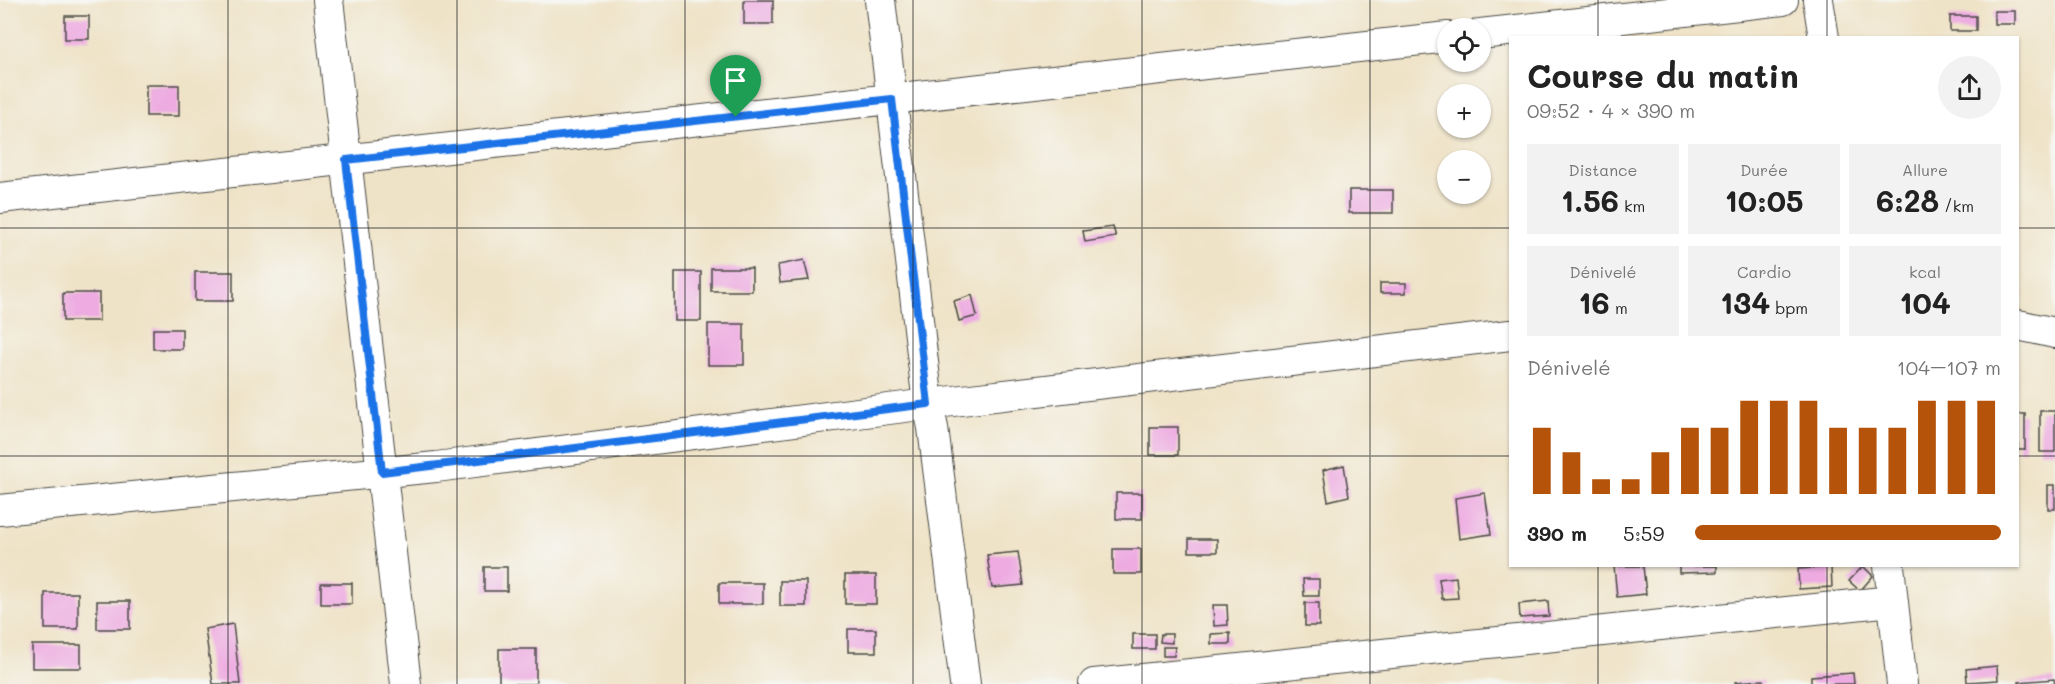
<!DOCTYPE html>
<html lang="fr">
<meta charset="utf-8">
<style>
body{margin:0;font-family:Mali,sans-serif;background:#f2f2f2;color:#222;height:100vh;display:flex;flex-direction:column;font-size:22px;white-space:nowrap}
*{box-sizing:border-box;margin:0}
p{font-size:20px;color:#767676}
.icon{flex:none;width:33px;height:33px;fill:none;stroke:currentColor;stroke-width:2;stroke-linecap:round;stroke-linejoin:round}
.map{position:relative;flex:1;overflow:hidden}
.side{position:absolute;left:1509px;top:36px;width:510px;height:531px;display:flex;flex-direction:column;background:#fff;border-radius:0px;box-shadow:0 2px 4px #0004}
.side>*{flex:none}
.buttons{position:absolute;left:1437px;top:18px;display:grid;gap:12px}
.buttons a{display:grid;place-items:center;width:54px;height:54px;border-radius:50%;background:#fff;box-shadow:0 2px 4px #0004;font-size:30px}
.pin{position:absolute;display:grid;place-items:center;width:51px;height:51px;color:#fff;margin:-62px -26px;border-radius:50% 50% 50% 0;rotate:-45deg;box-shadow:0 0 6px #0007}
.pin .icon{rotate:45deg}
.round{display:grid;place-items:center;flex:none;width:63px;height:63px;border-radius:32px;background:#f2f2f2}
.head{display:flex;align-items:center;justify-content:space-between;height:102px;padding:0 18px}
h1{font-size:33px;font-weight:800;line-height:45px}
.metrics{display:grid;grid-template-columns:repeat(3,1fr);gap:9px;height:102px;padding:6px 18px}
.metrics div{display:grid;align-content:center;border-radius:0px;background:#f2f2f2;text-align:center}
.metrics b{font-size:30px;font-weight:800}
.metrics small{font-size:16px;font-weight:400}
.metrics p{font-size:16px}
.chart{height:168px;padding:12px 18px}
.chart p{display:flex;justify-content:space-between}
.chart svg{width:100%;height:108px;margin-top:6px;stroke:#b45309;stroke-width:6}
ul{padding:0 18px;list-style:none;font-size:20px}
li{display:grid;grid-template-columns:96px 72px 1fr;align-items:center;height:45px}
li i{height:15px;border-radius:8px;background:#b45309}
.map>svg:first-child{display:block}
.building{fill:#edabe1}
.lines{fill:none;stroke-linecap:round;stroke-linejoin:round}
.minor-casing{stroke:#484742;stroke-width:32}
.minor{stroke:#fff;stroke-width:30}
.route-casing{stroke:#fff;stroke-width:12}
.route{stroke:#1a73e8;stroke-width:8}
.grid{fill:none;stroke:#2b2b2b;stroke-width:1.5;stroke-opacity:0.55}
</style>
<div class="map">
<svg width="2055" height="684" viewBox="0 0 2055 684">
<rect width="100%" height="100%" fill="#f6f6f2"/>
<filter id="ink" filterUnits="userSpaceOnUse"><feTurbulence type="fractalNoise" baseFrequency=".0167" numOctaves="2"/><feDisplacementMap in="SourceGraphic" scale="12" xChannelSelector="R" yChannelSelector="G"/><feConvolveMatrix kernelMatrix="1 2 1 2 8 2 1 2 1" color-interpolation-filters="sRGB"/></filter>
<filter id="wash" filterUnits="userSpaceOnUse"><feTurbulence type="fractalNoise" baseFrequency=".008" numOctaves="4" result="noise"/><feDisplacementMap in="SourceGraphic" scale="24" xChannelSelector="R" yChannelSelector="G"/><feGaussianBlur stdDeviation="1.35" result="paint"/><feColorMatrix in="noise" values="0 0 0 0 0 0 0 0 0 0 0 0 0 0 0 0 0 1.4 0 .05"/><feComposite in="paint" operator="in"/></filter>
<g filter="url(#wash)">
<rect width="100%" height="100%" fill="#efe3c7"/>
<g id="blocks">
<g class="building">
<rect x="744" y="0" width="29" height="24"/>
<rect x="1994" y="11" width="21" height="13"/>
<rect x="65" y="16" width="24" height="23"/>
<rect x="1950" y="16" width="26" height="15"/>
<rect x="146" y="85" width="33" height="31"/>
<rect x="1349" y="190" width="44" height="23"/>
<path d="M1113,227L1116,237L1085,242L1083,231Z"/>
<path d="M804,260L809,280L780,283L778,265Z"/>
<rect x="711" y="268" width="41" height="23"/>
<rect x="195" y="272" width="38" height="29"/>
<rect x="675" y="272" width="26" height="49"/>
<rect x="1380" y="283" width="26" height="10"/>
<rect x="63" y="293" width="36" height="28"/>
<path d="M972,295L977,316L959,321L954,301Z"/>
<rect x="708" y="324" width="36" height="41"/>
<rect x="153" y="329" width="29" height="20"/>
<rect x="2040" y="411" width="15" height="41"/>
<rect x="2018" y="414" width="7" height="36"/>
<rect x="1150" y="427" width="28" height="28"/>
<path d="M1344,465L1349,496L1328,501L1323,470Z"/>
<rect x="2048" y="485" width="7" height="24"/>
<rect x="1116" y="493" width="26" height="26"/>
<path d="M1485,493L1491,534L1459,539L1455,498Z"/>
<rect x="1189" y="539" width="28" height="13"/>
<rect x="1113" y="549" width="28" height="25"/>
<path d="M1018,552L1023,585L992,588L987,555Z"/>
<path d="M1614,566H1643L1646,594L1617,597Z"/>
<path d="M1679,566H1717V572L1679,573Z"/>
<path d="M1863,566L1873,576L1860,591L1849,581Z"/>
<rect x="484" y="567" width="23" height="24"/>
<path d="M1831,567L1832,587L1799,589L1798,569Z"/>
<rect x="845" y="575" width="31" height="29"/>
<path d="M1456,577L1458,598L1442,599L1439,579Z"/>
<path d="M1303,579H1319V596H1304Z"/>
<rect x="780" y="581" width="26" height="25"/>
<rect x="321" y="583" width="31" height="21"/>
<rect x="719" y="583" width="44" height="21"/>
<rect x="45" y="593" width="33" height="36"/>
<rect x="97" y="601" width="33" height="28"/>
<path d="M1548,601L1549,616L1520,618L1519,604Z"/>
<rect x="1305" y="603" width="14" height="23"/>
<path d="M1213,605H1227L1228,625L1214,626Z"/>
<path d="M233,624L240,684H213L205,629Z"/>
<rect x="848" y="629" width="28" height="23"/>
<path d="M1230,633V644H1211V634Z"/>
<rect x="1133" y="634" width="22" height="15"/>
<path d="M1161,634H1172V643L1160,642Z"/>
<rect x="32" y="645" width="49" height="23"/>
<path d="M1163,647H1175L1174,656H1163Z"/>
<rect x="499" y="649" width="37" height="35"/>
<path d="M1997,666L1998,680L1967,682L1966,669Z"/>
<path d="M1853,673L1854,684H1811V676Z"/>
<path d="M2054,679L2055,684H2019V682Z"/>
<path d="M1763,680L1764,684H1736L1735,682Z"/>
</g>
</g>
</g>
<g filter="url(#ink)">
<use href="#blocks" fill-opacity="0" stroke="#484742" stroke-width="1.5"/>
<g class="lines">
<g class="minor-casing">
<g id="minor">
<path d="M328,0L406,684"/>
<path d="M880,0L928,404L933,428L965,684"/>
<path d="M1818,0L1824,38"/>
<path d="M1480,34L1783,0"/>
<path d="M0,198L1448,37"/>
<path d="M2018,325L2055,333"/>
<path d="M0,510L436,467L928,404L1510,335"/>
<path d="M1889,566L1902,684"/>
<path d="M1094,684L1892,601"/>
</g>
</g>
<use href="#minor" class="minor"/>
</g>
</g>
<g class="lines" filter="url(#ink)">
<g class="route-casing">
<path id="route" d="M892,99L928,404L382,472L346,160Z"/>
</g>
<use href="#route" class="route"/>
</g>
<path class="grid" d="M228,0V684M457,0V684M685,0V684M913,0V684M1142,0V684M1370,0V684M1598,0V38M1827,0V38M0,228H1510M2018,228H2055M0,456H1510M2018,456H2055M1598,566V684M1827,566V684"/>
</svg>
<div class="buttons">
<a><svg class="icon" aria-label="locate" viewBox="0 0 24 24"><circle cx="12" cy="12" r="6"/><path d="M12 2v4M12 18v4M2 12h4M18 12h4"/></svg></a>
<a>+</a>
<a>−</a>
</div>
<div class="pin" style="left:736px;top:117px;background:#1e9e55"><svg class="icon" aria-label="arrive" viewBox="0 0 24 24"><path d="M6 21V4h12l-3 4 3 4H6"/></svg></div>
<section class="side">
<div class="head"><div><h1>Course du matin</h1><p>09:52 · 4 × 390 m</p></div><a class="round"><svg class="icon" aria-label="share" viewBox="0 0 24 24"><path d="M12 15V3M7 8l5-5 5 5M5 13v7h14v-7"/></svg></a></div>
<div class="metrics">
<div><p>Distance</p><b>1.56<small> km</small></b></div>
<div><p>Durée</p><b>10:05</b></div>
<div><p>Allure</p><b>6:28<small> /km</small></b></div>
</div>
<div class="metrics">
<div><p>Dénivelé</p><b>16<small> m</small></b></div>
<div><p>Cardio</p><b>134<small> bpm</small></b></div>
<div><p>kcal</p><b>104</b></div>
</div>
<div class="chart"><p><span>Dénivelé</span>104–107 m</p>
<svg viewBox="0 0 160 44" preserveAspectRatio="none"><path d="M5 44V17M15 44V27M25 44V38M35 44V38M45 44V27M55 44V17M65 44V17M75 44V6M85 44V6M95 44V6M105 44V17M115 44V17M125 44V17M135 44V6M145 44V6M155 44V6"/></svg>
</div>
<ul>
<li><b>390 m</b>5:59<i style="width:100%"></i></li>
</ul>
</section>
</div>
